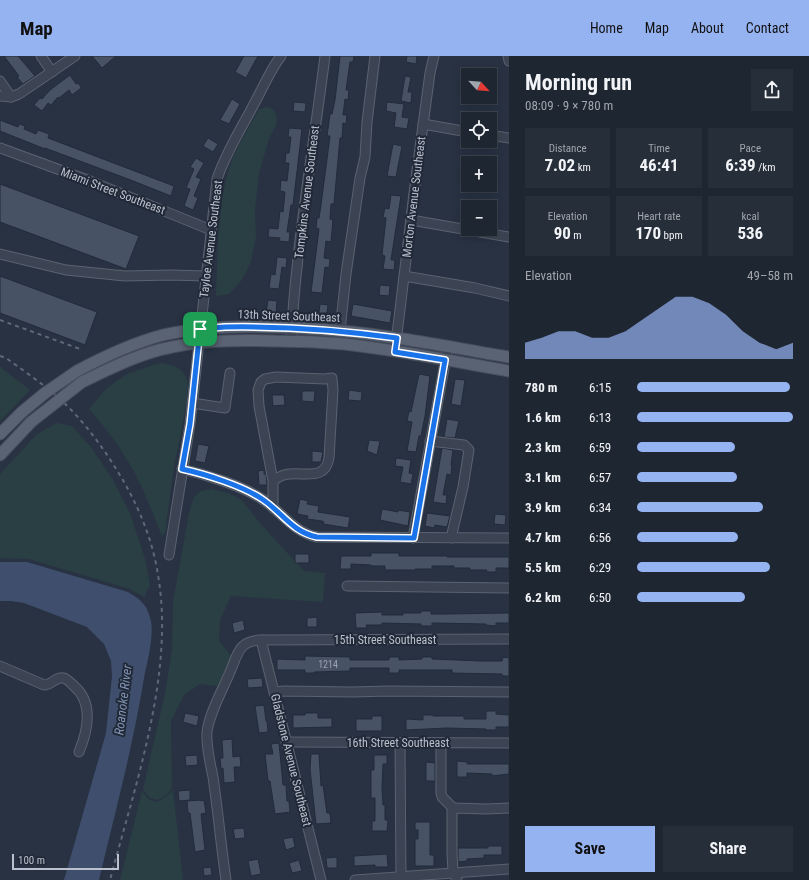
<!DOCTYPE html>
<meta charset="utf-8">
<style>
body{margin:0;font-family:"Roboto Condensed",sans-serif;background:#262e3a;color:#f1f3f6;height:100vh;display:flex;flex-direction:column;font-size:15px;white-space:nowrap}
*{box-sizing:border-box;margin:0}
p{font-size:13px;color:#a1a5ac}
.icon{flex:none;width:22px;height:22px;fill:none;stroke:currentColor;stroke-width:2;stroke-linecap:round;stroke-linejoin:round}
.map{position:relative;flex:1;overflow:hidden}
.drawer{display:flex;flex-direction:column;background:#1e2632;width:300px}
.drawer>*{flex:none}
.needle{width:26px;rotate:116deg}
.buttons{position:absolute;left:461px;top:12px;display:grid;gap:8px}
.buttons a{display:grid;place-items:center;width:36px;height:36px;border-radius:0px;background:#1e2632;box-shadow:0 2px 10px #0003,0 0 0 1px #3c434d;font-size:20px}
.scale{position:absolute;left:12px;bottom:10px;width:107px;box-sizing:border-box;padding-left:4px;border:2px solid #bac0cc;border-top:0;font-size:11px;line-height:14px;white-space:nowrap;color:#bac0cc;-webkit-text-stroke:3px #212938;paint-order:stroke}
.pin{position:absolute;display:grid;place-items:center;width:34px;height:34px;color:#fff;margin:-17px;border-radius:8px;box-shadow:0 2px 6px #0006}
.round{display:grid;place-items:center;flex:none;width:42px;height:42px;border-radius:0px;background:#262e3a}
.summary{display:flex;align-items:center;justify-content:space-between;height:68px;padding:0 16px}
h1{font-size:22px;font-weight:700;line-height:30px}
.metrics{display:grid;grid-template-columns:repeat(3,1fr);gap:6px;height:68px;padding:4px 16px}
.metrics div{display:grid;align-content:center;border-radius:0px;background:#262e3a;text-align:center}
.metrics b{font-size:17px;font-weight:700}
.metrics small{font-size:11px;font-weight:400}
.metrics p{font-size:11px}
.chart{height:112px;padding:8px 16px}
.chart p{display:flex;justify-content:space-between}
.chart svg{width:100%;height:72px;margin-top:4px;fill:#95b2f1;opacity:.7}
.action{display:flex;gap:8px;margin-top:auto;padding:8px 16px}
.action a{flex:1;height:46px;border-radius:0px;background:#95b2f1;color:#111;font-size:16px;font-weight:700;line-height:46px;text-align:center}
.action a+a{background:#262e3a;color:#f1f3f6}
ul{padding:0 16px;list-style:none;font-size:13px}
li{display:grid;grid-template-columns:64px 48px 1fr;align-items:center;height:30px}
li i{height:10px;border-radius:5px;background:#95b2f1}
header{display:flex;align-items:center;gap:24px;box-sizing:border-box;height:56px;padding:0 20px;background:#95b2f1;color:#111}
header strong{font-size:19px}
nav{display:flex;gap:22px;margin-inline-start:auto;font-size:14px}
main{display:flex;flex:1;min-height:0}
.map>svg:first-child{display:block}
.green{fill:#2a3f44}
.water{fill:#3e4e6c}
.building{fill:#475265;stroke:#232b3a}
.lines{fill:none;stroke-linecap:round;stroke-linejoin:round}
.minor-casing{stroke:#5b6270;stroke-width:11}
.major-casing{stroke:#464d5c;stroke-width:13}
.minor{stroke:#3c4453;stroke-width:9}
.major{stroke:#5a6373;stroke-width:11}
.rail{stroke:#5e6879;stroke-width:2;stroke-dasharray:4 4;stroke-linecap:butt}
.major-bridge-casing{stroke:#464d5c;stroke-width:13;stroke-linecap:butt}
.major-bridge{stroke:#5a6373;stroke-width:11}
.route-casing{stroke:#fff;stroke-width:8}
.route{stroke:#1a73e8;stroke-width:5}
.labels{text-anchor:middle;dominant-baseline:central;stroke-width:4;stroke-linejoin:round;paint-order:stroke}
.number-label{font-size:10px;fill:#9da4b2}
.street-label{font-size:12px;fill:#bac0cc;stroke:#212938}
.water-label{font-size:13px;font-style:italic;fill:#8294b2;stroke:#212938}
</style>
<header>
<strong>Map</strong>
<nav><a>Home</a><a>Map</a><a>About</a><a>Contact</a></nav>
</header>
<main>
<div class="map">
<svg width="509" height="824" viewBox="0 0 509 824">
<rect width="100%" height="100%" fill="#283243"/>
<g class="green">
<path d="M267,51L273,53L277,61L276,69L269,83L259,117L255,154L256,181L251,206L241,225L229,238L216,240C218,197 217,145 232,104C239,87 250,70 259,53Z"/>
<path d="M160,307C171,308 182,311 187,323C191,334 177,396 174,411C171,433 168,455 165,477L162,480C152,456 143,430 129,407C118,388 104,370 89,353L108,331L127,318Z"/>
<path d="M0,311L30,334L0,365Z"/>
<path d="M57,367L72,370L90,390L112,422L130,457L145,503L150,529L144,541L130,533L29,503L0,502V418L37,378Z"/>
<path d="M212,433L228,437L242,444L258,465L304,515L325,517L323,546L231,540L220,564L219,585L231,600L218,630L200,628L184,639L171,665L172,732L167,739L157,744L149,741L143,733L165,638L172,593L173,546L189,457L194,441L201,435Z"/>
<path d="M173,734L183,824H120L142,735L148,743L157,746L167,740Z"/>
</g>
<path class="water" d="M0,506H27L128,536C141,544 147,548 151,565C154,582 147,606 144,622C133,690 115,757 99,824H64L106,677L112,620L111,605L104,588L87,571L24,547L11,545H0Z"/>
<g class="building">
<path d="M4,0H18L35,20L23,28L17,21L19,20Z"/>
<path d="M92,0H116L102,12Z"/>
<path d="M244,0H258L246,22L235,16Z"/>
<path d="M340,0H354L353,6H350L346,34H349L348,44L345,43L343,59H347L346,68L343,67L342,82H340L334,148H331L330,163L333,164L331,186L326,185L324,202L330,203L329,212L325,211L322,237L311,236L319,173L316,172L317,162H319L321,149L330,80H327L330,58H332L335,44Z"/>
<path d="M407,0H417L416,8L406,6Z"/>
<path d="M70,19L76,28L78,27L81,31L80,33L72,39L69,34L59,42L58,41L51,49L48,47L42,55L34,49L40,42L42,43L50,34Z"/>
<path d="M405,20L411,21L408,36H412L411,47L401,45Z"/>
<path d="M232,43L240,48L229,68L220,64Z"/>
<path d="M294,46L306,47L305,56L293,55Z"/>
<path d="M387,46L404,48L402,61L409,62L407,73L394,71L396,57L386,55Z"/>
<path d="M0,64L18,71L19,68L25,70L24,73L36,78L38,74L49,78L48,82L174,130L171,140L128,123L45,92V93L0,75Z"/>
<path d="M289,72L302,73L293,149H291L287,176H290L289,186L279,185L280,182L268,181L269,172L278,173L280,155L283,156L285,136L280,135L281,124L287,125L289,107H285L286,97H289L291,81H288Z"/>
<path d="M208,82L218,88L213,96L203,90Z"/>
<path d="M393,88L402,90L396,121L387,120Z"/>
<path d="M196,102L204,107L196,121L201,123L194,140L198,142L193,154L184,150L190,133L186,132L194,113L190,111Z"/>
<path d="M0,128L139,180L126,213L0,166Z"/>
<path d="M391,139L401,140L391,204H395L394,214L383,213L385,200L382,199L386,162L383,161L385,152L389,153Z"/>
<path d="M277,201L287,202L286,212L282,211L279,233L269,232L271,218L275,219Z"/>
<path d="M0,220L97,256L85,289L0,257Z"/>
<path d="M380,229L390,230L389,240L379,239Z"/>
<path d="M268,244L277,245L276,259L266,257Z"/>
<path d="M320,248L328,249L327,257H319Z"/>
<path d="M353,248L392,255L390,267L351,260Z"/>
<path d="M419,318L430,320L425,360L421,380H419L416,396L407,395L412,366L407,365L409,355L411,356Z"/>
<path d="M455,323L465,324L461,350L451,348Z"/>
<path d="M349,334L362,336L361,345L348,344Z"/>
<path d="M302,335H315L314,346L302,345Z"/>
<path d="M272,339H284L285,349L273,350Z"/>
<path d="M447,363L459,365L455,382L444,381Z"/>
<path d="M369,384L380,385L377,399L367,395Z"/>
<path d="M198,388L209,390L205,407L195,405Z"/>
<path d="M442,392L453,394L451,409H452L451,419L447,418L443,439H447L446,448L433,446Z"/>
<path d="M312,395L323,396L321,406H312Z"/>
<path d="M396,402L411,404L409,417L413,418L411,428L400,426L403,411L395,410Z"/>
<path d="M264,414V418H266L267,429H259L258,415Z"/>
<path d="M300,443L308,445L307,448L319,450L318,456L350,461L348,472L323,468L324,466L322,465L307,463L308,460L297,458Z"/>
<path d="M382,453L398,456V454L410,456L408,470L380,464Z"/>
<path d="M427,457L450,460L447,471L435,469L434,472L425,470Z"/>
<path d="M495,458L506,459L505,469L494,468Z"/>
<path d="M371,497H399V500H447V501H509V512H496V516H486L487,514H470V512H454V510H432V513H415V514H385V510H371V509L351,508V513H340L341,500H371Z"/>
<rect x="295" y="498" width="14" height="9"/>
<path d="M421,555H431V558H447L509,557V567H496V570L486,569V568L432,567V570H421V568L382,567V569H366L367,572H356L355,557L382,556V559H403V557H421Z"/>
<path d="M317,561V571H307V562Z"/>
<path d="M243,564L245,574L234,577L232,567Z"/>
<path d="M305,600L350,601V604H389V601H399V604L422,603V601H432V603L481,605H502L503,601L509,602V620H502V618L452,617V614H399V617H389V612H350V615L314,616V617H305V614H277V603L305,604Z"/>
<path d="M262,622L263,631L248,632L247,623Z"/>
<path d="M264,649L266,665H267L268,676L259,677L255,650Z"/>
<path d="M486,655H496V658L509,659V671H496V674H486V673L447,672L406,674V663L423,664V659H433V660H464V663H486Z"/>
<path d="M185,657L199,660L197,670L183,666Z"/>
<path d="M305,657H318V662H332V671L293,672V659H305Z"/>
<path d="M372,660H382V675H356V663H372Z"/>
<path d="M232,683L233,701L240,700L241,711H234L235,726L224,727L223,712L221,713L220,702H223L222,684Z"/>
<path d="M279,687L283,729H286L287,745H289L290,756L275,758L270,725H268L265,698H273L271,688Z"/>
<path d="M311,698H319L321,730L323,729L327,757H330L331,767L316,768L310,713Z"/>
<path d="M197,699L198,709L186,710L185,700Z"/>
<path d="M374,699H387V708H383L382,732L383,749H385V764H388L387,775H372V765H375V742H371V714H374Z"/>
<path d="M457,705L467,706V708H509V718L492,720V718L467,717V721H457Z"/>
<path d="M426,706L435,707V725H426Z"/>
<path d="M190,734V744L179,745L178,735Z"/>
<path d="M201,744V745L204,744L206,757L201,758L205,794L195,796L190,757H188L187,745Z"/>
<path d="M415,766H430V799H434V810H415V783H418V774H415Z"/>
<path d="M244,772L245,782L235,783L233,773Z"/>
<path d="M293,781L295,791L286,794L283,783Z"/>
<path d="M488,790H502V799H484V802L467,803V805L458,806V792H488Z"/>
<path d="M387,798L388,811H375V809L354,810V800Z"/>
<path d="M337,801V812H327L326,802Z"/>
<path d="M258,803L261,818L251,820L248,805Z"/>
<path d="M299,804L302,815L292,817L289,807Z"/>
<path d="M211,811L212,819L204,820L203,812Z"/>
</g>
<g class="lines">
<g class="minor-casing">
<g id="minor">
<path d="M41,0L52,16"/>
<path d="M508,0L509,5"/>
<path d="M0,25L11,41"/>
<path d="M0,40L11,41L19,38L75,0"/>
<path d="M423,68L468,76"/>
<path d="M490,79L509,82"/>
<path d="M0,92L90,125L211,174"/>
<path d="M411,164L509,181"/>
<path d="M0,198L66,214L125,220L170,219L206,220"/>
<path d="M404,220L475,232L509,240"/>
<path d="M340,275L346,218L360,122L365,101L367,66L375,0"/>
<path d="M291,285C296,190 313,95 325,0"/>
<path d="M395,295L415,129L430,17L434,0"/>
<path d="M192,347L225,352L230,317"/>
<path d="M430,385L464,389L469,394L463,431L451,482"/>
<path d="M182,413C204,418 243,430 262,443C281,455 293,476 317,481L509,482"/>
<path d="M273,425L259,350L258,334L261,326L265,323L276,321L325,323L332,322L333,334L329,402C325,427 301,414 284,419C280,420 277,422 273,425V452"/>
<path d="M413,482L448,290"/>
<path d="M169,499L190,368L217,123C226,96 241,73 254,48C263,32 270,14 281,0"/>
<path d="M347,530L509,532"/>
<path d="M261,584L321,824"/>
<path d="M0,610L44,629C52,629 56,620 64,622C67,623 71,627 74,630C94,647 88,674 79,696"/>
<path d="M274,636L284,635L352,636L388,635L509,636"/>
<path d="M286,686L509,687"/>
<path d="M400,687L401,824"/>
<path d="M441,687V737L442,741L453,752"/>
<path d="M226,824C221,790 218,755 213,721C210,706 206,691 207,676C209,658 223,633 230,616C238,598 238,585 261,584L509,583"/>
<path d="M355,824L509,813"/>
<path d="M457,824L453,815L452,798V754L453,752L486,753L509,752"/>
</g>
</g>
<g class="major-casing">
<g id="major">
<path d="M77,315C105,300 133,287 163,279C198,271 234,270 269,271C311,272 353,275 396,282C433,287 471,295 509,301"/>
<path d="M82,326C111,312 140,297 172,291C206,284 240,284 275,285C298,285 321,286 344,288C400,294 455,306 509,315"/>
<path d="M0,378L22,356"/>
<path d="M0,399L31,366"/>
</g>
</g>
<use href="#minor" class="minor"/>
<use href="#major" class="major"/>
<g class="rail">
<path d="M0,264L80,293"/>
<path d="M0,300L6,302C24,315 43,328 59,342C85,366 106,395 124,426C140,454 153,486 158,519C175,617 135,729 110,824"/>
</g>
<g class="major-bridge-casing">
<g id="major-bridge">
<path d="M22,356L45,337L77,315"/>
<path d="M31,366L82,326"/>
</g>
</g>
<use href="#major-bridge" class="major-bridge"/>
</g>
<g class="lines">
<g class="route-casing">
<path id="route" d="M225,271C282,270 340,274 397,282L395,296L445,304L414,482L317,481C292,476 282,456 262,443C243,430 205,418 182,413L190,368L200,273Z"/>
</g>
<use href="#route" class="route"/>
</g>
<g class="labels">
<g class="number-label">
<text x="328" y="608">1214</text>
</g>
<g class="street-label">
<text transform="translate(113 135) rotate(21)">Miami Street Southeast</text>
<text transform="translate(307 136) rotate(-83)">Tompkins Avenue Southeast</text>
<text transform="translate(414 141) rotate(-83)">Morton Avenue Southeast</text>
<text transform="translate(211 183) rotate(-83)">Tayloe Avenue Southeast</text>
<text transform="translate(289 260) rotate(2)">13th Street Southeast</text>
<text x="385" y="584">15th Street Southeast</text>
<text x="398" y="687">16th Street Southeast</text>
<text transform="translate(291 704) rotate(76)">Gladstone Avenue Southeast</text>
</g>
<g class="water-label">
<text transform="translate(123 644) rotate(-83)">Roanoke River</text>
</g>
</g>
</svg>
<div class="buttons">
<a><svg class="needle" viewBox="-14 -14 28 28"><path d="M0-13l5 13h-10z" fill="#e53935"/><path d="M0 13l5-13h-10z" fill="#a1a5ac"/></svg></a>
<a><svg class="icon" aria-label="locate" viewBox="0 0 24 24"><circle cx="12" cy="12" r="6"/><path d="M12 2v4M12 18v4M2 12h4M18 12h4"/></svg></a>
<a>+</a>
<a>−</a>
</div>
<div class="scale">100 m</div>
<div class="pin" style="left:200px;top:273px;background:#1e9e55"><svg class="icon" aria-label="arrive" viewBox="0 0 24 24"><path d="M6 21V4h12l-3 4 3 4H6"/></svg></div>
</div>
<section class="drawer">
<div class="summary"><div><h1>Morning run</h1><p>08:09 · 9 × 780 m</p></div><a class="round"><svg class="icon" aria-label="share" viewBox="0 0 24 24"><path d="M12 15V3M7 8l5-5 5 5M5 13v7h14v-7"/></svg></a></div>
<div class="metrics">
<div><p>Distance</p><b>7.02<small> km</small></b></div>
<div><p>Time</p><b>46:41</b></div>
<div><p>Pace</p><b>6:39<small> /km</small></b></div>
</div>
<div class="metrics">
<div><p>Elevation</p><b>90<small> m</small></b></div>
<div><p>Heart rate</p><b>170<small> bpm</small></b></div>
<div><p>kcal</p><b>536</b></div>
</div>
<div class="chart"><p><span>Elevation</span>49–58 m</p>
<svg viewBox="0 0 160 44" preserveAspectRatio="none"><path d="M0 44V34L10 31L20 27L30 27L40 31L50 31L60 27L70 20L80 13L90 6L100 6L110 10L120 17L130 27L140 34L150 38L160 34V44z"/></svg>
</div>
<ul>
<li><b>780 m</b>6:15<i style="width:98%"></i></li>
<li><b>1.6 km</b>6:13<i style="width:100%"></i></li>
<li><b>2.3 km</b>6:59<i style="width:63%"></i></li>
<li><b>3.1 km</b>6:57<i style="width:64%"></i></li>
<li><b>3.9 km</b>6:34<i style="width:81%"></i></li>
<li><b>4.7 km</b>6:56<i style="width:65%"></i></li>
<li><b>5.5 km</b>6:29<i style="width:85%"></i></li>
<li><b>6.2 km</b>6:50<i style="width:69%"></i></li>
</ul>
<div class="action"><a>Save</a><a>Share</a></div>
</section>
</main>
